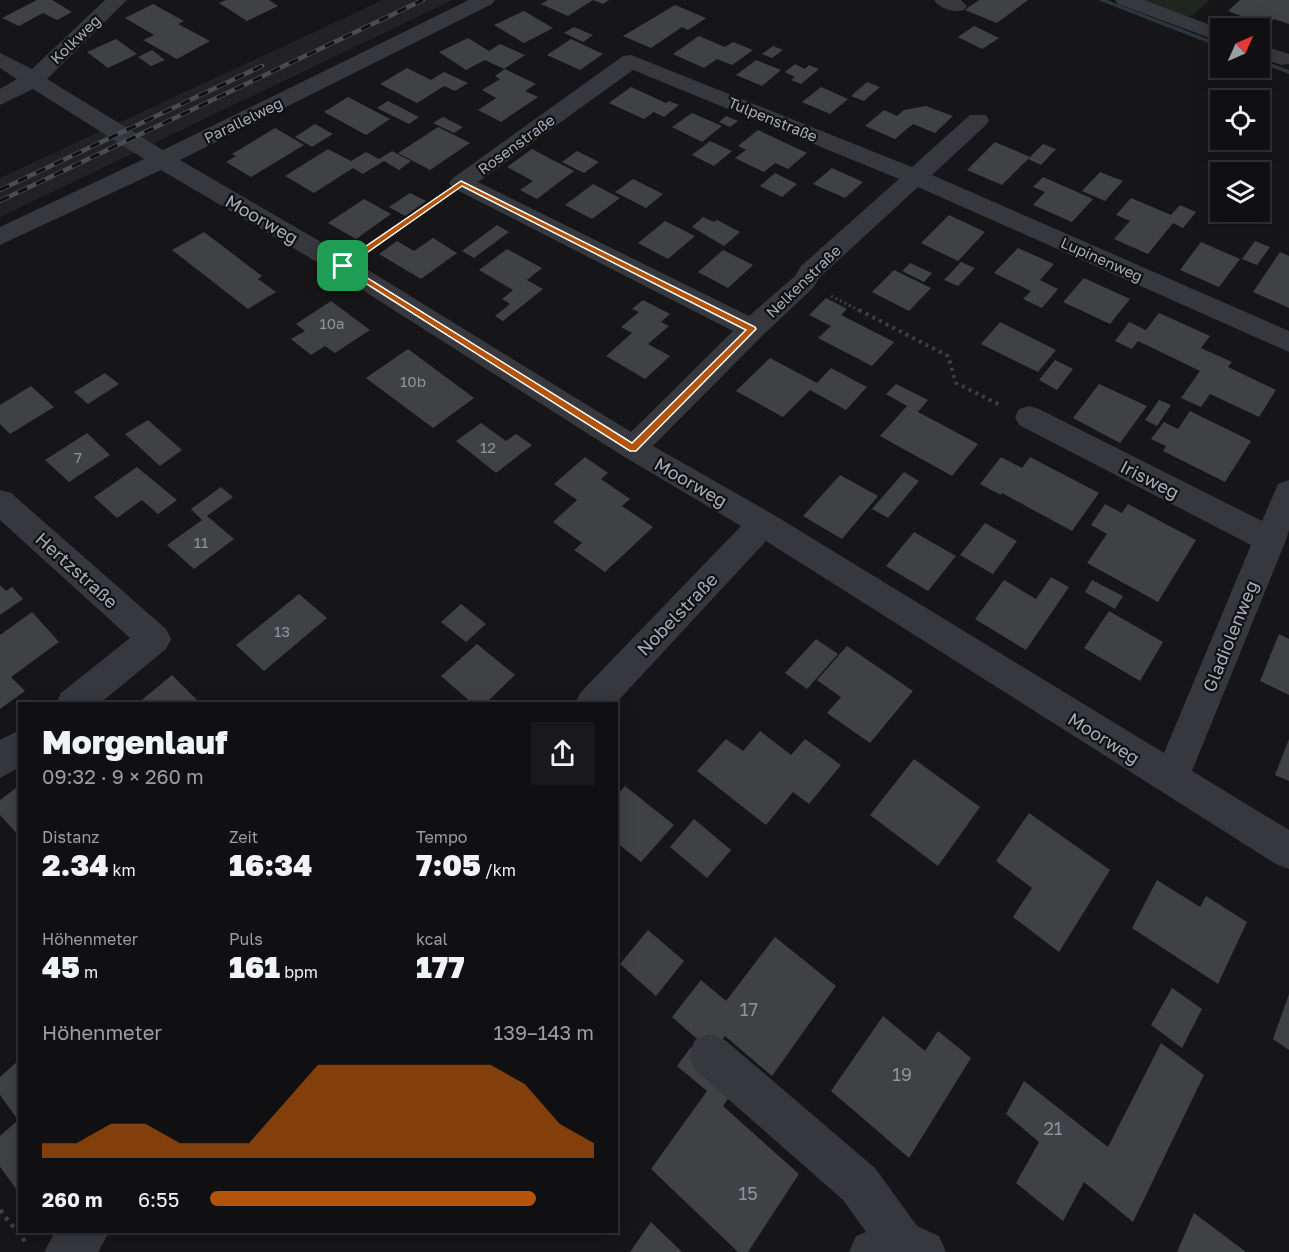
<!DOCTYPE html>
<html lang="de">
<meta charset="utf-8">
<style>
body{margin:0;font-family:"Golos Text",sans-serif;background:#19191b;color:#f1f3f6;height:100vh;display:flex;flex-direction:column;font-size:22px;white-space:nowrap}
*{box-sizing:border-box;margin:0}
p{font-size:20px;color:#9c9d9f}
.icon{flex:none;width:33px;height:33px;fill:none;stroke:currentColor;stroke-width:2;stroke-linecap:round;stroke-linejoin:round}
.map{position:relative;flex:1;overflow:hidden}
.side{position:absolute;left:18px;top:702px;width:600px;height:531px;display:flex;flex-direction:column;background:#101012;border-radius:0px;box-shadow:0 3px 15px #0003,0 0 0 2px #303032}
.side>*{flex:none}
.needle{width:39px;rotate:45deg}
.controls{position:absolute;left:1210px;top:18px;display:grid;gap:12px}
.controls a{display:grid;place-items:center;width:60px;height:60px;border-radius:0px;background:#101012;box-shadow:0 3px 15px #0003,0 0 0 2px #303032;font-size:30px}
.pin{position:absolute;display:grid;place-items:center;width:51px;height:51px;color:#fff;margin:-26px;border-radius:12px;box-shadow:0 3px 9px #0006}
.round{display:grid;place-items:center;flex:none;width:63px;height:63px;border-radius:0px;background:#19191b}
.headline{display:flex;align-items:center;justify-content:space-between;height:102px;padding:0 24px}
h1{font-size:33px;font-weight:800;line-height:45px}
.stats{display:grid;grid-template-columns:repeat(3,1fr);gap:9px;height:102px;padding:6px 24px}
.stats div{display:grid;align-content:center}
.stats b{font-size:30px;font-weight:800}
.stats small{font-size:16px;font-weight:400}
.stats p{font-size:16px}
.chart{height:168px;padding:12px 24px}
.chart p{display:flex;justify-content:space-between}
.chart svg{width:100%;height:108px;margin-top:6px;fill:#b45309;opacity:.7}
ul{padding:0 24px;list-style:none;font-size:20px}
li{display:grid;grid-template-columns:96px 72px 1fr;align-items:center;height:45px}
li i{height:15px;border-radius:8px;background:#b45309}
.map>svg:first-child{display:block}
.built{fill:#222225}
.green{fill:#1e261f}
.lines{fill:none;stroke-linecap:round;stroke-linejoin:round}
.stream{fill:#2c353c;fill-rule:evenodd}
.building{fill:#404145}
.path-far2{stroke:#3d3f44;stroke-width:3;stroke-dasharray:2 3;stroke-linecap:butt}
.path-far1{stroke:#3d3f44;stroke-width:4;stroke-dasharray:3 4.5;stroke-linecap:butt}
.path{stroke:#3d3f44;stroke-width:4.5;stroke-dasharray:4 5;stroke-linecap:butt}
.minor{fill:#37383d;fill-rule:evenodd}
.rail-casing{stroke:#4a4c52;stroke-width:4.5}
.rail{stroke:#111113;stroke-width:3;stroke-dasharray:10;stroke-linecap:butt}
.route{fill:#b45309;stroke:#fff;stroke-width:1.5;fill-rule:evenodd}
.labels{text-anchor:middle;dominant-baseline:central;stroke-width:4.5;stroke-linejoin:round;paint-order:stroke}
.far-street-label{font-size:15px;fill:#a8adb8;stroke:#111113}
.number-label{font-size:15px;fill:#8e929b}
.street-label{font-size:18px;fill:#a8adb8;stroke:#111113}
.near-number-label{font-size:18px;fill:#8e929b}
</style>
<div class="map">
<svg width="1289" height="1252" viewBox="0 0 1289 1252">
<rect width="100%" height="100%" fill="#161618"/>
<path class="built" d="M383,0H453L0,217V178Z"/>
<path class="green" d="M1139,0H1209L1192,16L1177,14Z"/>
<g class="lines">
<g class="stream">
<path d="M1098,0H1107L1221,44V48Z"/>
<path d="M1260,59L1289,70V74L1260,63Z"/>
</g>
</g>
<g class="building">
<path d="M37,0H52L72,12L57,20L43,13L19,26L2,18Z"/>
<path d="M226,0H269L278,6L247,21L219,3Z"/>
<path d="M548,0H609L603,4L593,0L568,16L541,4Z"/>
<path d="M979,0H1028L997,23L965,10Z"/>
<path d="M1240,0H1289V24L1274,19L1267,26L1228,11Z"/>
<path d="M153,4L184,21L178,24L210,41L177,59L143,40L154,35L125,18Z"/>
<path d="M675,5L706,18L688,30L682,27L651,48L623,36Z"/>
<path d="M524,11L553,28L524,43L494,25Z"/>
<path d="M974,26L999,38L982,49L958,37Z"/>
<path d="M574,27L593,35L583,42L564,33Z"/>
<path d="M699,36L725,47L733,42L753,50L732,65L717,59L704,68L673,54Z"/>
<path d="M468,38L489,51L500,44L525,55L504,69L485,60L466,70L439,52Z"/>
<path d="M116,39L137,54L108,68L87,52Z"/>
<path d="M571,39L603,54L580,70L547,55Z"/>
<path d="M773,46L783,50L772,58L762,54Z"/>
<path d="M152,50L165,60L151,66L138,57Z"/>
<path d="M756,60L781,70L762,86L736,75Z"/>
<path d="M795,64L805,69L809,65L819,69L801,84L791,80L795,77L785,72Z"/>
<path d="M407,68L431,80L444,72L468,83L455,91L444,86L417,103L380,84Z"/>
<path d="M505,69L536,84L525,91L538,97L501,122L478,110L496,98L482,90L500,79L495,76Z"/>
<path d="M867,82L880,87L864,101L851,96Z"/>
<path d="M631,87L666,103L669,101L679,105L664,117L654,112L644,119L609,103Z"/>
<path d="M821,87L848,99L830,114L802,102Z"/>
<path d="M348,97L390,119L366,135L324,112Z"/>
<path d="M388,101L419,117L409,124L377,108Z"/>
<path d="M926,106L953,116L935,133L913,124L895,139L865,126L884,110L897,116L904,110Z"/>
<path d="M692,113L722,126L702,142L672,127Z"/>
<path d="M726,116L738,121L730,127L719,122Z"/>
<path d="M443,117L463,127L454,133L433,123Z"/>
<path d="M315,124L333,134L312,147L295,137Z"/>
<path d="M438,127L470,143L430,170L398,153Z"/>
<path d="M275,128L304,145L251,177L226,162L236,156L232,154Z"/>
<path d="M758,130L807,153L788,169L775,163L764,172L735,158L746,150L738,146Z"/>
<path d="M710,141L732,151L714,166L692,155Z"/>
<path d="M995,142L1030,157L1002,185L967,170Z"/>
<path d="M1043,144L1056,149L1041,165L1028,159Z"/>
<path d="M328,149L351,161L366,152L379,159L392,151L411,161L399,170L384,161L363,174L353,168L314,193L285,176Z"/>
<path d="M532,149L574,171L537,199L520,190L533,181L507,167Z"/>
<path d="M577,151L599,162L584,173L562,162Z"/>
<path d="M832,168L863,182L845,198L813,184Z"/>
<path d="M1100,172L1123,181L1105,201L1082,191Z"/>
<path d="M775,173L797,184L782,197L760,186Z"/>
<path d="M1043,177L1093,199L1072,222L1033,205L1045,192L1033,187Z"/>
<path d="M633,179L663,194L646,208L615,192Z"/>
<path d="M593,184L620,198L592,219L565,205Z"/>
<path d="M410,193L426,201L405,216L389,207Z"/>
<path d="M1131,198L1171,215L1180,205L1196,212L1183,228L1173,223L1148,254L1114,239L1130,221L1116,215Z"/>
<path d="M364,199L391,214L356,239L328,223Z"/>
<path d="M949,215L985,232L958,261L921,243Z"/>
<path d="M703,217L714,222L717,220L740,232L724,246L692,227Z"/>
<path d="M665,221L695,236L668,259L638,243Z"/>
<path d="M497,225L509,232L474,258L462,251Z"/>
<path d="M204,232L262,276L258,279L276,292L248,309L172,250Z"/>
<path d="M433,238L457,253L421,279L379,254L397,241L414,251Z"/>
<path d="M1255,241L1270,247L1257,265L1242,259Z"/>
<path d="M1201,242L1240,259L1219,287L1180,270Z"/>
<path d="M1018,248L1054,264L1040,280L1058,289L1042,308L1023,299L1031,291L994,273Z"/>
<path d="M507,249L542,268L527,280L543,289L503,321L495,316L510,304L502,299L513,290L479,270Z"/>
<path d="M723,250L753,265L728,288L698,272Z"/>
<path d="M1280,252L1289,256V308L1253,292Z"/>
<path d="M961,262L975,268L958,286L944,280Z"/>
<path d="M910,263L932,273L924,282L902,271Z"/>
<path d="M894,270L931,288L909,311L872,292Z"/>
<path d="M1084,278L1130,299L1110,324L1063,302Z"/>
<path d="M826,298L847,309L841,315L894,342L872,366L818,338L831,326L809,315Z"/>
<path d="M643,300L670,314L661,322L669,326L648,344L670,356L645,379L606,356L632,333L621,327L639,312L632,309Z"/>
<path d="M331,301L370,330L335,353L325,346L311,355L291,339L305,331L296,324Z"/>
<path d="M1159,313L1210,336L1201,348L1232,362L1228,367L1276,390L1259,417L1210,394L1201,407L1181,398L1200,371L1138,341L1132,349L1115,341L1129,322L1146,330Z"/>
<path d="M1000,322L1056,350L1038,372L981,344Z"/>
<path d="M408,349L474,398L433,428L366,378Z"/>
<path d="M770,358L817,383L831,368L867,387L846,410L810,390L783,417L736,391Z"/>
<path d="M1055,360L1073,369L1057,390L1039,380Z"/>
<path d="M105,373L119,384L88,404L74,392Z"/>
<path d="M896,384L928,400L918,412L978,444L952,476L880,436L907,406L886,394Z"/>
<path d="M1099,384L1147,406L1120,443L1073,418Z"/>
<path d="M31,386L54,407L10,434L0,424V405Z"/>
<path d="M1159,400L1171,405L1157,426L1145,420Z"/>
<path d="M1190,411L1251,441L1225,482L1163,451L1166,446L1151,439L1164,422L1178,429Z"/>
<path d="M148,420L182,450L160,466L125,434Z"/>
<path d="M481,423L506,441L516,434L532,445L496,473L456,441Z"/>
<path d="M87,433L110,455L69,482L45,460Z"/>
<path d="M585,457L608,473L601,479L630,499L622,506L653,527L605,572L574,550L582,543L553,522L577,500L554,484Z"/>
<path d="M1001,457L1022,468L1030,457L1099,493L1072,531L1002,493L1001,495L980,484Z"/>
<path d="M137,467L177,500L158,514L142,500L117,518L94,497Z"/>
<path d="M904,472L919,481L888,518L872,509Z"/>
<path d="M840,475L878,496L842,539L803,516Z"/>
<path d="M221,487L233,497L207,516L234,539L194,569L167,545L202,520L191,509Z"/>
<path d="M1105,504L1122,513L1128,504L1196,540L1158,602L1087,563L1107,534L1091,525Z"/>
<path d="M985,523L1017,541L993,574L960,555Z"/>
<path d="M914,532L956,556L928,591L886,566Z"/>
<path d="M1051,577L1069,587L1026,650L975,619L1004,580L1036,599Z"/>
<path d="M1092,580L1123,596L1115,609L1085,592Z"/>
<path d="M0,585L6,591L12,587L23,599L0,615Z"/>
<path d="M299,594L327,618L264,671L236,645Z"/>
<path d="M461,604L486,624L466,642L441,622Z"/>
<path d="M1109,611L1163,642L1140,681L1084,648Z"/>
<path d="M32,612L59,642L11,677L25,691L0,709V635Z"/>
<path d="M1279,634L1289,639V695L1260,681Z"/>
<path d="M816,639L838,654L807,689L785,673Z"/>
<path d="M477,644L515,675L485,704H473L441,676Z"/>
<path d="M847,646L913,691L870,743L827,713L841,697L817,680Z"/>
<path d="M172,675L201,704H137Z"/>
<path d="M760,731L791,755L805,739L841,765L809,804L793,792L766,825L697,771L726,739L743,751Z"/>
<path d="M1289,739V781L1275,775Z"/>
<path d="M914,759L980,807L938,866L870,815Z"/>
<path d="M20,785V837L0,815V800Z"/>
<path d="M625,786L674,825L641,862L616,842V796Z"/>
<path d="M1029,813L1110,870L1059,952L1013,917L1032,888L996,861Z"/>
<path d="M694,819L731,850L707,878L670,847Z"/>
<path d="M1157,880L1200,907L1206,896L1247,922L1218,984L1132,928Z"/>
<path d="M648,930L684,961L656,996L620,964Z"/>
<path d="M775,937L836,986L772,1076L725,1036L713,1053L672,1017L701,980L726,1001Z"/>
<path d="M1172,988L1202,1009L1182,1048L1151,1025Z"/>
<path d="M1289,994V1050L1273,1039Z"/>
<path d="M883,1016L925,1051L938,1031L971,1058L909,1158L831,1091Z"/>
<path d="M1161,1043L1204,1075L1133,1222L1084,1182L1063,1221L1016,1183L1039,1142L1006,1114L1024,1081L1108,1147Z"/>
<path d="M691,1047L736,1087L723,1106L799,1174L748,1252H738L651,1169L707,1091L677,1066Z"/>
<path d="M20,1059V1194L0,1167V1136L18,1120L0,1095V1077Z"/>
<path d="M1194,1213L1246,1252H1177Z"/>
<path d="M651,1222L682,1252H630Z"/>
</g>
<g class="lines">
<g class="path-far2">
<path d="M368,248L438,199"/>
<path d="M831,296L862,312"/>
</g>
<path class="path-far1" d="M859,310L948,356L956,383L1000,405"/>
<path class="path" d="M0,1210L27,1244"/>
<g class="minor">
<path d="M105,0H127L47,79L163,150L469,0H495L492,4L180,160L352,260L631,432L733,331L453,188L449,183L453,178L623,56L631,55L912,167L970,115H986L989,120L986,125L932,175L1289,331V352L918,187L819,278L813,288L762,336L653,446L774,515L1164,753L1251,545L1019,425L1015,417L1019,409L1029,406L1039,409L1262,521L1278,484L1289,480V530L1286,540L1192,771L1289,830V869L1276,864L766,541L615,704H575L580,693L741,526L623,456L334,272L161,170L0,245V227L144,159L33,89L0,105V89L17,79L0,68V53L32,69ZM633,70L899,179L801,266L795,276L749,316L478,182Z"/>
<path d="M934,0H961L967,6L964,10C954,13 940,9 934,0Z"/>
<path d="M1115,0H1144L1221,29V42L1118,4Z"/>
<path d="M1260,45L1289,54V64L1282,65L1260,58Z"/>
<path d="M0,490L11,493L166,629L171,639L166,649L99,704H56L61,693L130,638L0,520Z"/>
<path d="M20,730V767L0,778V740Z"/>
<path d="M710,1034L725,1040L875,1168L917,1226L939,1236L946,1252H849L856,1236L866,1232L843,1200L695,1070L689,1055L695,1040Z"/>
<path d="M55,1232H109L98,1252H44Z"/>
</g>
<g class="rail-casing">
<g id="rail">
<path d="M0,190L262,66"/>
<path d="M0,201L423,0"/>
</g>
</g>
<use href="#rail" class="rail"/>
</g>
<path class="route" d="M461,181L755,327L756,329L636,451H630L340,267V264ZM462,186L746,330L632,443L348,266Z"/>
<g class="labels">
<g class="far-street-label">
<text transform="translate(75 39) rotate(-44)">Kolkweg</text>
<text transform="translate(773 119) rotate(22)">Tulpenstraße</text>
<text transform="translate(243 120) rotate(-26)">Parallelweg</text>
<text transform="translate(516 144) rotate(-36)">Rosenstraße</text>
<text transform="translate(1102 259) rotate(24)">Lupinenweg</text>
<text transform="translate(803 281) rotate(-44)">Nelkenstraße</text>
</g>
<g class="number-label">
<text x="332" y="323">10a</text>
<text x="413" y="381">10b</text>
<text x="488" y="447">12</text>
<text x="78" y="457">7</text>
<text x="201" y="542">11</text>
<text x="282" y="631">13</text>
</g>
<g class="street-label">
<text transform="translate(262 219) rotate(30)">Moorweg</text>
<text transform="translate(1150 479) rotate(27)">Irisweg</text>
<text transform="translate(691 482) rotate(30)">Moorweg</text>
<text transform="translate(77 570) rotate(42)">Hertzstraße</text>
<text transform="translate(677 614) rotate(-46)">Nobelstraße</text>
<text transform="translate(1230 636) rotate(-68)">Gladiolenweg</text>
<text transform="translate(1104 738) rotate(32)">Moorweg</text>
</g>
<g class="near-number-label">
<text x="749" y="1009">17</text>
<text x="902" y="1074">19</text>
<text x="1053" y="1128">21</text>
<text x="748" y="1193">15</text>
</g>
</g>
</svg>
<div class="controls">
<a><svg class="needle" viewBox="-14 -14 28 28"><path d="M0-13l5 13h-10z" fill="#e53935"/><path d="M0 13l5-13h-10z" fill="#9c9d9f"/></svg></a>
<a><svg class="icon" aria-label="locate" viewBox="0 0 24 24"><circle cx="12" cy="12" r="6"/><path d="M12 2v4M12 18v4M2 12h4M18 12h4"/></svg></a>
<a><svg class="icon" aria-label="layers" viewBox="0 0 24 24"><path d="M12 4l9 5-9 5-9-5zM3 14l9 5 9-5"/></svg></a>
</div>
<div class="pin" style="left:343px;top:266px;background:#1e9e55"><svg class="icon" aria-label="arrive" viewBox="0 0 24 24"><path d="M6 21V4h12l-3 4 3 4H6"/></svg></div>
<section class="side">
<div class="headline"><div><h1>Morgenlauf</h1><p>09:32 · 9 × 260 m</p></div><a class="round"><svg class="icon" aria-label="share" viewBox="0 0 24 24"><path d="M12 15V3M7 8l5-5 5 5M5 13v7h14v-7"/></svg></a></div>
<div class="stats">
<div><p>Distanz</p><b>2.34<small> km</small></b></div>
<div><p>Zeit</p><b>16:34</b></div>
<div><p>Tempo</p><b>7:05<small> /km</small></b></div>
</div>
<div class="stats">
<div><p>Höhenmeter</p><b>45<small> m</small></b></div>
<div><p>Puls</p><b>161<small> bpm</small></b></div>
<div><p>kcal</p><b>177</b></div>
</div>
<div class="chart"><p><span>Höhenmeter</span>139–143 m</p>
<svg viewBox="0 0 160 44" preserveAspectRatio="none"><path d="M0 44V38L10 38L20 30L30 30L40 38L50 38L60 38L70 22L80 6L90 6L100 6L110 6L120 6L130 6L140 14L150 30L160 38V44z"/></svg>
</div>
<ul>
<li><b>260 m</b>6:55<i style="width:85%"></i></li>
</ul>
</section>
</div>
